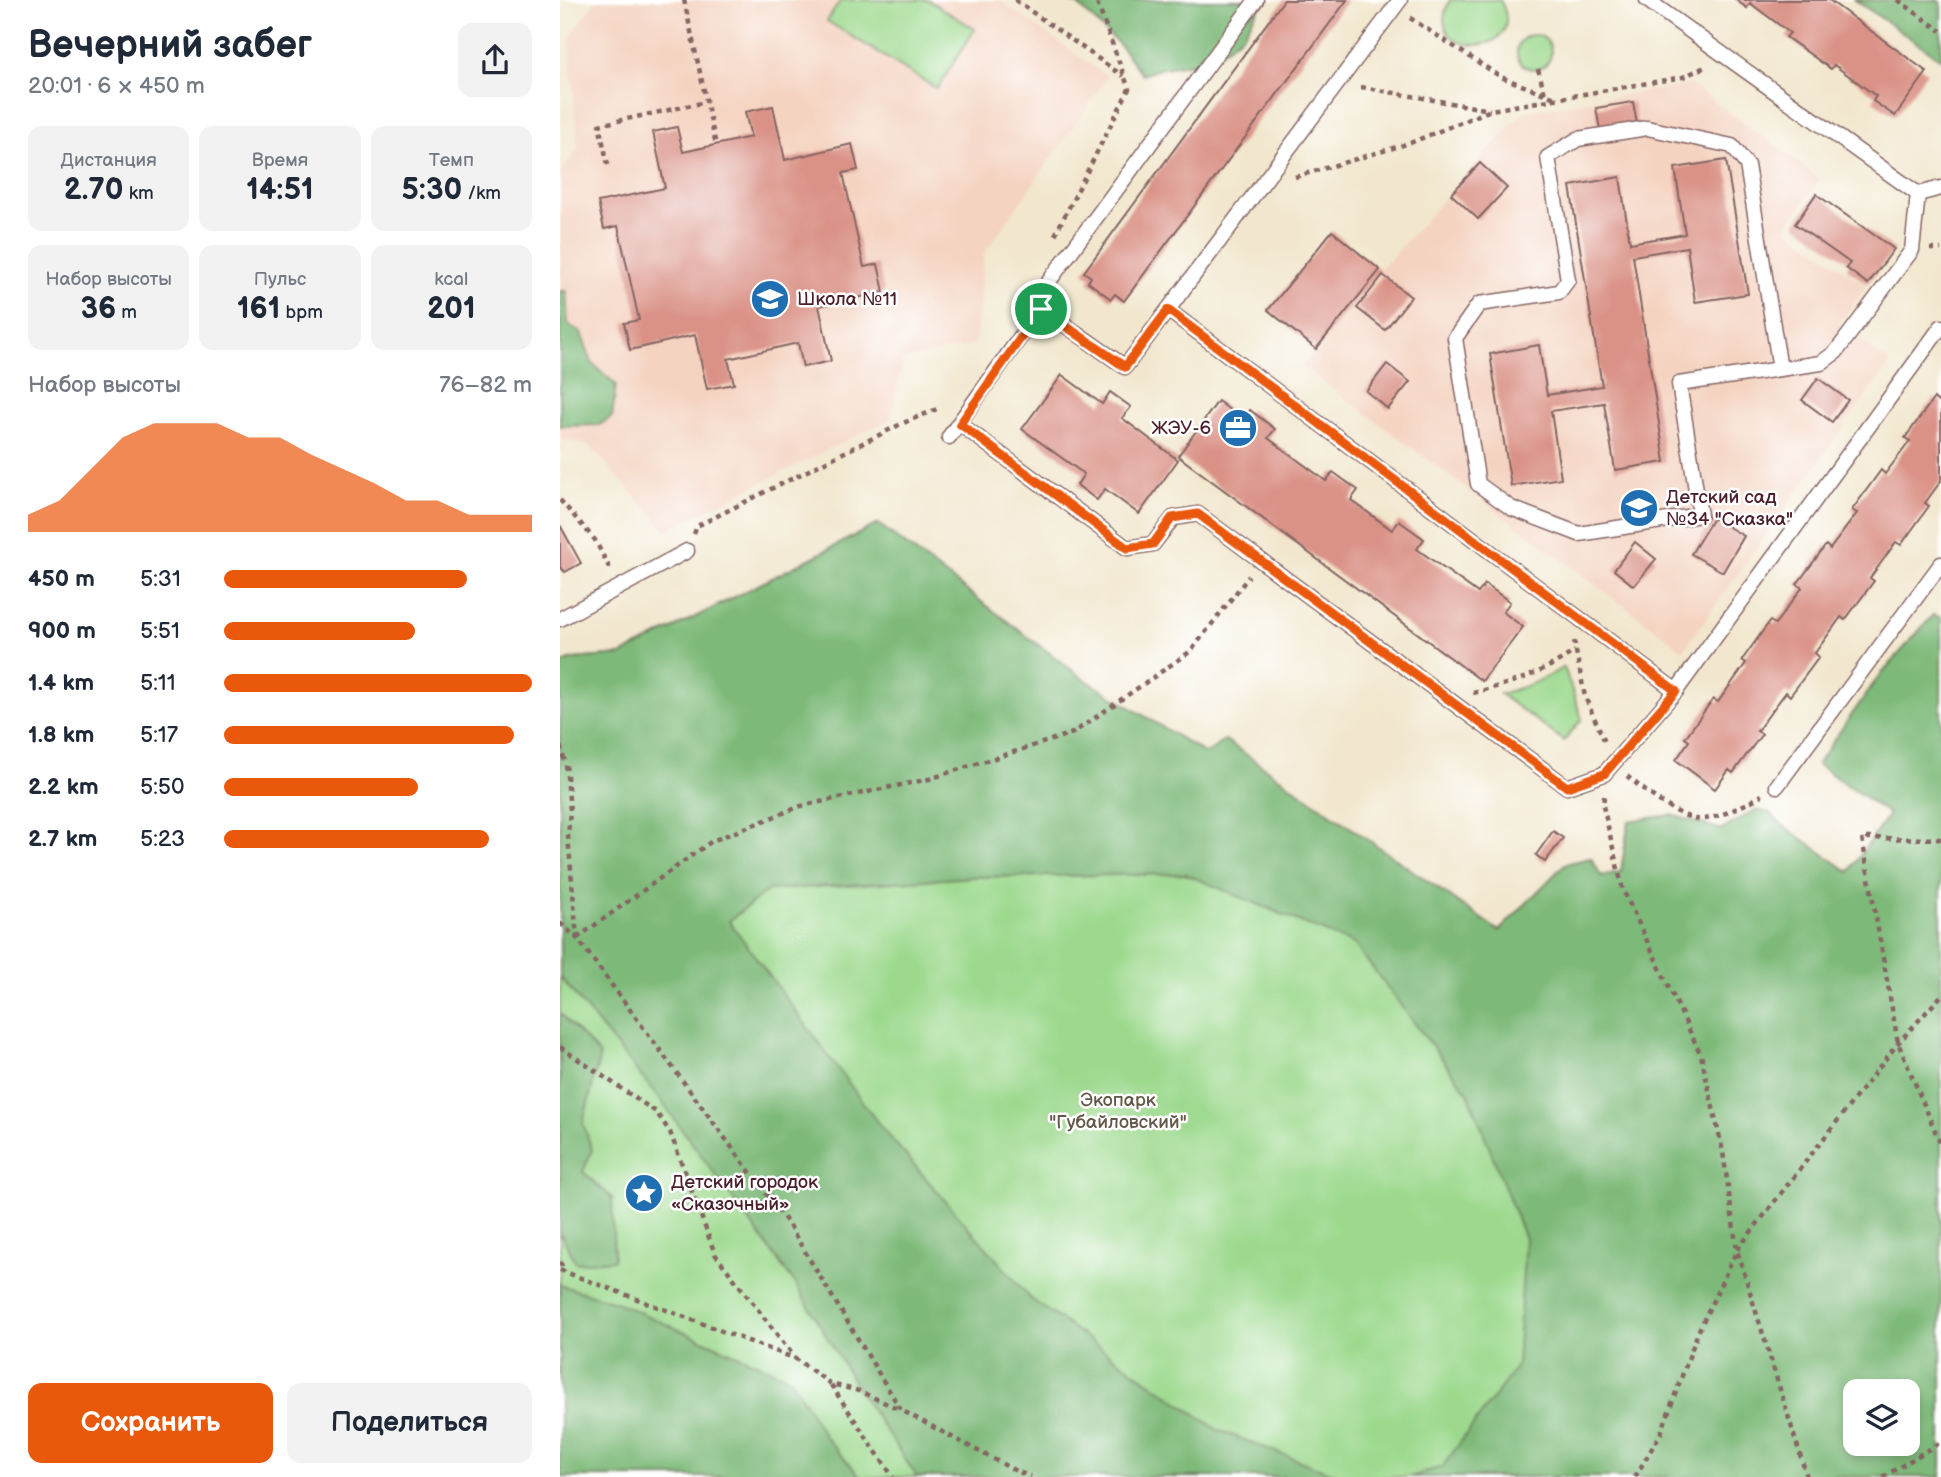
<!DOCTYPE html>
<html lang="ru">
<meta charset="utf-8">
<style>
body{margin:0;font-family:"Balsamiq Sans",sans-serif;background:#f2f2f3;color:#1f2937;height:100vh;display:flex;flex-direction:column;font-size:26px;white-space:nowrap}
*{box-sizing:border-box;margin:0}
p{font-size:23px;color:#747a83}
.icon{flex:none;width:38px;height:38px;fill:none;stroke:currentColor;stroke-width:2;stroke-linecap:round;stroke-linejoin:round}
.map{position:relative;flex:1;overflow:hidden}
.sheet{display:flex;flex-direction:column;background:#fff;width:560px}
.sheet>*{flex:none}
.buttons{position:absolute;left:1283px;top:1379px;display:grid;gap:14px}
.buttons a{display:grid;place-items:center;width:77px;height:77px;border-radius:14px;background:#fff;box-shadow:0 4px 10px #0003;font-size:35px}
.pin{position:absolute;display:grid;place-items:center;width:60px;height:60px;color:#fff;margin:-30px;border:4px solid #fff;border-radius:50%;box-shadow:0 2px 7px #0007}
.round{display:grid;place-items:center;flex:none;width:74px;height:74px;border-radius:14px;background:#f2f2f3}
.overview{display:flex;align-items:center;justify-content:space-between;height:119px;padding:0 28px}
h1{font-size:38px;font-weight:600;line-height:52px}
.metrics{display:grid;grid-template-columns:repeat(3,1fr);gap:10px;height:119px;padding:7px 28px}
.metrics div{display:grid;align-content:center;border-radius:14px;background:#f2f2f3;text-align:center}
.metrics b{font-size:30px;font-weight:600}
.metrics small{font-size:19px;font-weight:400}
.metrics p{font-size:19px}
.chart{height:196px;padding:14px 28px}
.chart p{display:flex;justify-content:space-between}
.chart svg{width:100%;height:126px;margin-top:7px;fill:#ea580c;opacity:.7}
.action{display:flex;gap:14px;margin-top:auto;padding:14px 28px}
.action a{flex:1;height:80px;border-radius:14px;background:#ea580c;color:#fff;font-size:28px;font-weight:600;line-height:80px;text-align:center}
.action a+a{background:#f2f2f3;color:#1f2937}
ul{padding:0 28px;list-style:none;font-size:23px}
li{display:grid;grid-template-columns:112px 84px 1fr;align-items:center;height:52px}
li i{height:18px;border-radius:9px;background:#ea580c}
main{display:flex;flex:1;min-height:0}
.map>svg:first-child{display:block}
.built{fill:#f4d3c0}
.green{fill:#9cd98d;stroke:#737c5c;stroke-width:2;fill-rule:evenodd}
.forest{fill:#7db978;stroke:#646c52;stroke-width:2;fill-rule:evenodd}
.building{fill:#da9286}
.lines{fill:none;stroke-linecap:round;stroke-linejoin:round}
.lane-casing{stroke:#856564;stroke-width:17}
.path{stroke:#856564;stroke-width:4.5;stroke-dasharray:5 5;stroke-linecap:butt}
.lane{stroke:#fff;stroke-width:14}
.route-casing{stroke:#fff;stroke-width:14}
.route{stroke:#ea580c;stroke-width:9}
.labels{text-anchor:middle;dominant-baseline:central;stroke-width:5;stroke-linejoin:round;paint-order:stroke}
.poi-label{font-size:19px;fill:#4a1f2b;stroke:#fff;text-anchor:start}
.park-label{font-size:19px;fill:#635748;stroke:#fff}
</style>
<main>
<section class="sheet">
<div class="overview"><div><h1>Вечерний забег</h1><p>20:01 · 6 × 450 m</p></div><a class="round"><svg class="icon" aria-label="share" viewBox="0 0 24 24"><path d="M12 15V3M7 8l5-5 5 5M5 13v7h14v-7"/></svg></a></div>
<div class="metrics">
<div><p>Дистанция</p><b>2.70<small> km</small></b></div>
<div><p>Время</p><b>14:51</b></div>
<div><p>Темп</p><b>5:30<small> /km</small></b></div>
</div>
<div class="metrics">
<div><p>Набор высоты</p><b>36<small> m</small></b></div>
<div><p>Пульс</p><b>161<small> bpm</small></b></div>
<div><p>kcal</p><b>201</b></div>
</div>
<div class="chart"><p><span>Набор высоты</span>76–82 m</p>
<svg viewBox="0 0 160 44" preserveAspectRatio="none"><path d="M0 44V38L10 33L20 22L30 11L40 6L50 6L60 6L70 11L80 11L90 17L100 22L110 27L120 33L130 33L140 38L150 38L160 38V44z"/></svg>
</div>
<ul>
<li><b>450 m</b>5:31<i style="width:79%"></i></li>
<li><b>900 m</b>5:51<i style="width:62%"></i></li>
<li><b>1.4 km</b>5:11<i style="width:100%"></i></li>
<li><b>1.8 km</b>5:17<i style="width:94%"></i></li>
<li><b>2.2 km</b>5:50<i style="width:63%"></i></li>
<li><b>2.7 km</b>5:23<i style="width:86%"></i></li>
</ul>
<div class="action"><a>Сохранить</a><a>Поделиться</a></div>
</section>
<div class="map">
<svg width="1381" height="1477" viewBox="0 0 1381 1477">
<rect width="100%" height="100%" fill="#fff"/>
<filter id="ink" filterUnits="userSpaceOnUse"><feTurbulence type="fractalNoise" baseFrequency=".0143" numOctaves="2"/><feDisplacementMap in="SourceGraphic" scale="14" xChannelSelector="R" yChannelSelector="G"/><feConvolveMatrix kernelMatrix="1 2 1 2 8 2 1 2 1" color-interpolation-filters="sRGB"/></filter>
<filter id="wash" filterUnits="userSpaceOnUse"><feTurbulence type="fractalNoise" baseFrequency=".00686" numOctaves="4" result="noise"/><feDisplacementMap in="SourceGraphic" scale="28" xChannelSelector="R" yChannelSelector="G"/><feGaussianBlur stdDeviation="1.57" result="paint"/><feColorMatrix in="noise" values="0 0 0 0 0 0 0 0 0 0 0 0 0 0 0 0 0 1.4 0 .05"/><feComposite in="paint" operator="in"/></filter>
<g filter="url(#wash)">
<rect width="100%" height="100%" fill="#f2e7ce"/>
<g class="built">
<path d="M36,0H439L548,77L424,254L415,344L343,360L330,419L106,530L29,445L0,439V172L18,149L9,38Z"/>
<path d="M1131,84L1260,179L1226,228L1307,286L1279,324L1330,363L1123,650L742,366L820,270L963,112Z"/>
</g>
<g class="green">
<path d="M281,0H368L415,29L377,89L267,21Z"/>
<path d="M890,0H940C973,60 858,60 890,0Z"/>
<circle cx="974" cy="52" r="17"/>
<path d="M318,524L521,677L646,754L665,740L939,931L1005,864L1031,858L1041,876L1061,872L1069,821L1112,815L1162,830L1195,810L1210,813L1217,821L1289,872L1329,814L1257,764L1317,679L1373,615L1381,618V1477H0V664L13,659L61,655ZM1295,1391H1348V1444H1295Z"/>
<path d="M1004,667L1022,719L1004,741L940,694C963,688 984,680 1004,667Z"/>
</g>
<g class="forest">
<path d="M495,0H704L683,35L651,60L599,69L582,75L560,45L517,4Z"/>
<path d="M1295,0H1377L1381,3V59Z"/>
<path d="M0,291H6L8,324L21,333L32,363L56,385L52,417L39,425L0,426Z"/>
<path d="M318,524L521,677L646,754L665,740L939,931L1005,864L1031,858L1041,876L1061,872L1069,821L1112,815L1162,830L1195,810L1210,813L1217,821L1289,872L1329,814L1257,764L1317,679L1373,615L1381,618V1477H850L882,1467L957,1366L965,1239L908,1093L794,944L625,874L415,877L208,890L169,921L321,1127L471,1299L658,1430L782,1477H357L299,1391L238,1288L99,1098L0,977V664L13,659L61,655ZM1295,1391H1348V1444H1295Z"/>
<path d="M0,1013L40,1055L23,1123L32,1150L23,1172L52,1198L54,1260L16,1263L0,1232Z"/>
<path d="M0,1285L58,1303L230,1378L265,1437L301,1477H0Z"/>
</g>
<g id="blocks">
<g class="building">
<path d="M724,0H787L564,301L555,294L551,299L528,282L531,277L524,272Z"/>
<path d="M1176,0H1269L1367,72L1335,116L1313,101L1316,96L1274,65L1271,69L1226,37L1230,33L1190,3L1187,8Z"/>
<path d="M1073,102L1077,124L1040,130L1036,108Z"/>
<path d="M213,106L225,160L292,144L298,170L283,173L304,267L318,264L324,292L259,306L271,361L243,367L238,343L168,359L174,384L147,389L135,335L70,350L64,323L79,320L58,226L44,229L38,202L105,188L93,132L117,127L123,152L191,137L185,112Z"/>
<path d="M1166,160L1188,294L1135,302L1127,247L1073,256L1105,462L1055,470L1044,403L991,411L1001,478L951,486L930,354L979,345L987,395L1042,386L1010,186L1060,177L1070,243L1125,234L1115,168Z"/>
<path d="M920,163L947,188L918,219L891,194Z"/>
<path d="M1256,194L1334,249L1308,284L1286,268L1290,263L1235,224Z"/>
<path d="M772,231L820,270L756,349L708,310Z"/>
<path d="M823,275L851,297L825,330L797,308Z"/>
<path d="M827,364L850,382L828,409L806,391Z"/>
<path d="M502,375L542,404L550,392L571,407L562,418L618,460L579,514L545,489L537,500L517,485L524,474L462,429Z"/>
<path d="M1258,378L1288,400L1272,422L1242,400Z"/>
<path d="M1374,398L1378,402L1381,398V481L1365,503L1369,506L1341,545L1336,542L1310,578L1314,581L1285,620L1281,617L1255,653L1259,657L1230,696L1226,692L1197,731L1202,734L1173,773L1169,770L1155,789L1116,760L1129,741L1125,738L1153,699L1158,702L1186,663L1182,660L1210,621L1215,624L1242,588L1237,584L1266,545L1270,549L1297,513L1292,510L1321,470L1325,474L1350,441L1345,438Z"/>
<path d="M658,401L683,420L690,410L715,429L708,438L766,481L773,472L798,490L791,500L832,530L839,521L864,539L857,549L918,593L925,584L950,602L943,612L963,627L922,681L618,456Z"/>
<path d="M1153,518L1184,536L1163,572L1131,554Z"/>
<path d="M0,525L21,563L5,572L0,567Z"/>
<path d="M1075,542L1096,559L1074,586L1054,570Z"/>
<path d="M993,831L1003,838L985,862L976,855Z"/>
</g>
</g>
</g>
<g filter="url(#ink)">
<use href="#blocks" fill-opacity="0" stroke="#856564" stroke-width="2"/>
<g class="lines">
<g class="lane-casing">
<g id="lane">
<path d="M1087,0L1358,194L1381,188"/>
<path d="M481,308L487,284L696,0"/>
<path d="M608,310L1116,691"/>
<path d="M1220,369L1187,165L1172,146L1087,128L1018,139L988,157L1008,280L999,292L919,304L895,338L918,484L951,508L1019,534L1140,515L1119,384L1261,363L1276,352L1352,250L1358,194"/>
<path d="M400,424L567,548L593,544L613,518L638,514L1007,787L1044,774L1116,691L1381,327"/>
<path d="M389,437L481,308L565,367L840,0"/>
<path d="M0,619L127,551"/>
<path d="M1217,786L1381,564"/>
</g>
</g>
<g class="path">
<path d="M124,0L156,145"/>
<path d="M455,0L563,76"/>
<path d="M1338,0L1381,31"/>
<path d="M850,18L941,77L995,98"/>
<path d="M978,69L985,94"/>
<path d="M801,87L930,110"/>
<path d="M48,165L39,125L146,102"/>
<path d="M735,177L850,143L931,110L1123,77L1147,66"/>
<path d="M495,235L569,89L536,0"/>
<path d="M1370,249H1381"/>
<path d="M0,500L35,540L51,571"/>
<path d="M134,534L137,526L341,424L377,409"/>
<path d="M1014,641L1025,697L1045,742"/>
<path d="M913,693C956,682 978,675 1015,651"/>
<path d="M0,746L6,764L10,811L8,836L17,938"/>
<path d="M1067,776C1085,791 1113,814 1136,819C1152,822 1187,804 1202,795"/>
<path d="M1044,796L1043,806L1063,890L1141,1055L1163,1152L1177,1250L1247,1477"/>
<path d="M1381,839L1302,838L1338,1043L1381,1145"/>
<path d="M0,923L17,938L227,1222L341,1410L452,1469L471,1477"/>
<path d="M17,938L152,841L241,806L369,779L513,733L631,651L689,576"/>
<path d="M0,1047L96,1112L110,1132L155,1254L236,1359"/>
<path d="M0,1262L5,1272"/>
<path d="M0,1270L236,1359L271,1384L299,1391L341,1410"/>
<path d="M271,1385L333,1477"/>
<path d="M1075,1477L1101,1433L1138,1332L1177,1250L1338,1043L1381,996"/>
<path d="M1323,1477L1381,1442"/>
</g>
<use href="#lane" class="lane"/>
</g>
</g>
<g class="lines" filter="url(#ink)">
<g class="route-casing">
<path id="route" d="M481,309L565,367L608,310L1116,691L1044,774L1007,787L638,514L612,518L593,544L567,548L400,424Z"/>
</g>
<use href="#route" class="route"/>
</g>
<defs>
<g id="school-disc" transform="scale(2.0125)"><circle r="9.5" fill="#1f6fb2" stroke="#fff"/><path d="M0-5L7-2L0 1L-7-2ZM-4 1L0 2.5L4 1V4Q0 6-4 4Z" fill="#fff"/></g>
<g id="office-disc" transform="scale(2.0125)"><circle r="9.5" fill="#1f6fb2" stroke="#fff"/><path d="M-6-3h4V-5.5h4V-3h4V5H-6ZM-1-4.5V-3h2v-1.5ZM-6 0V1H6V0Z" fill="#fff"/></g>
<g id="sight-disc" transform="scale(2.0125)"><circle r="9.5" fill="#1f6fb2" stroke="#fff"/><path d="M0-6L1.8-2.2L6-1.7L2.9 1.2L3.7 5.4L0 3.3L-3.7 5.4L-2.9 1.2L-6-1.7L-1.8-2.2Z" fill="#fff"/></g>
</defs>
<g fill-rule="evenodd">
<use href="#school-disc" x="210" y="299"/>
<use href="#office-disc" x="678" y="428"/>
<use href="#school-disc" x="1079" y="508"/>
<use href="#sight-disc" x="84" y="1193"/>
</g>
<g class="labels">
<g class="poi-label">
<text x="237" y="299">Школа №11</text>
<text x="651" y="428" text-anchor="end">ЖЭУ-6</text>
<text x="1106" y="497">Детский сад<tspan x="1106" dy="22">№34 "Сказка"</tspan></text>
<text x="111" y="1182">Детский городок<tspan x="111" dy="22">«Сказочный»</tspan></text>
</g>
<g class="park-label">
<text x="558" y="1100">Экопарк<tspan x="558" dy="22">"Губайловский"</tspan></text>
</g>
</g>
</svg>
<div class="buttons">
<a><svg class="icon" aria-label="layers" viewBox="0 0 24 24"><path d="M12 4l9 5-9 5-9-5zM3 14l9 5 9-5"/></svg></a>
</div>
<div class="pin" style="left:481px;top:309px;background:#1e9e55"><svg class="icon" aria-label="arrive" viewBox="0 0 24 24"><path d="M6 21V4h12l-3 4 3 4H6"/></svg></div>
</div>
</main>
